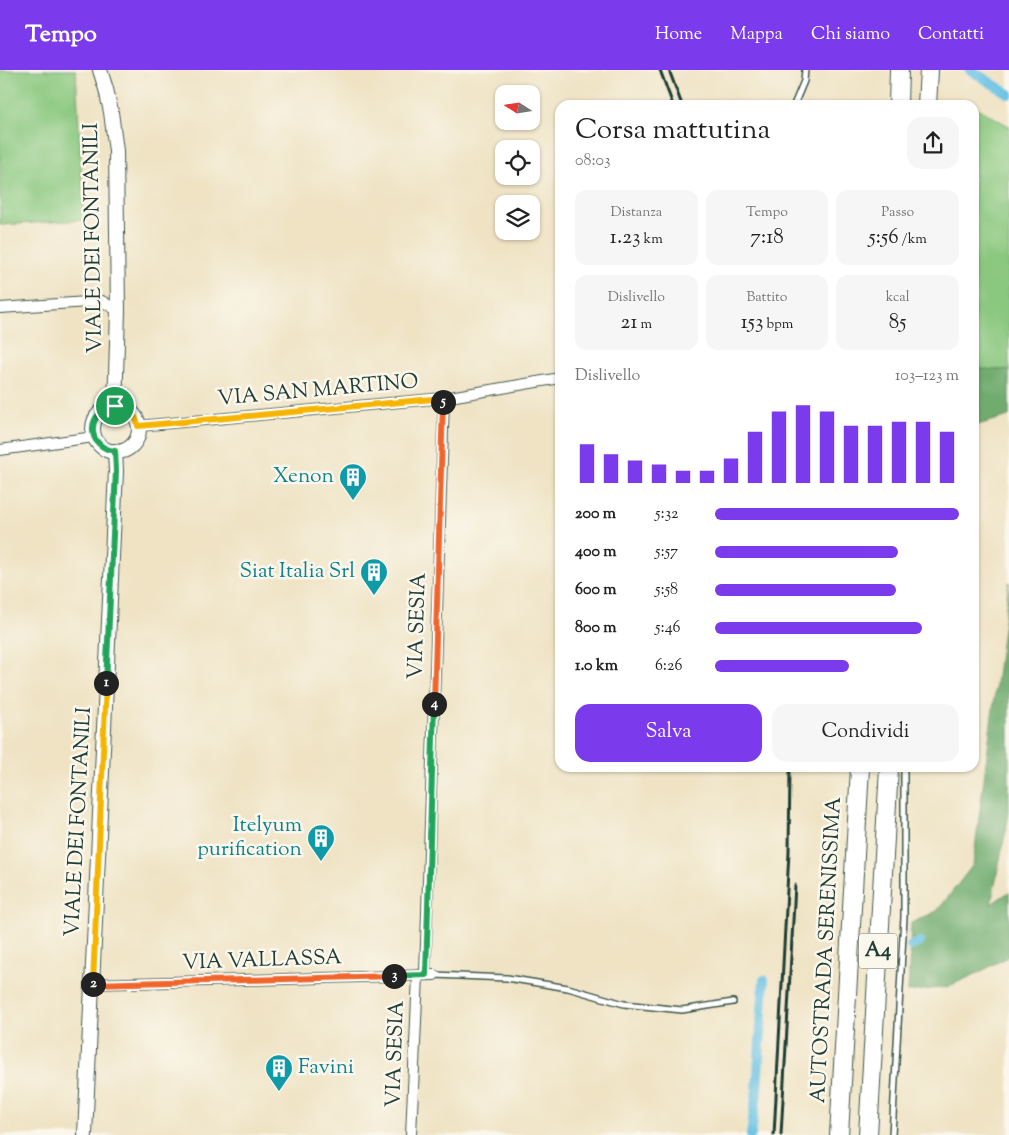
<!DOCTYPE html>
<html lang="it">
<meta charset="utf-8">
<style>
body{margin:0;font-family:"Sorts Mill Goudy",serif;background:#f6f6f6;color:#222;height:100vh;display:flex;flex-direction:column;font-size:19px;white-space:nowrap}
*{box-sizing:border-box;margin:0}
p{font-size:16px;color:#767676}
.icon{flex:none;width:28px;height:28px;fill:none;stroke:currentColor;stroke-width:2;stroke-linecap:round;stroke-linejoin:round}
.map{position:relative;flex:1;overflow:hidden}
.drawer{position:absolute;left:555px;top:30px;width:424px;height:672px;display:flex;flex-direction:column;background:#fff;border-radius:15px;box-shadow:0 1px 4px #0004}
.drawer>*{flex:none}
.needle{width:32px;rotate:282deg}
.buttons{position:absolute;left:495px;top:15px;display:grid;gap:10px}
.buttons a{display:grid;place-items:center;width:45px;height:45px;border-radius:10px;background:#fff;box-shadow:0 1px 4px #0004;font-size:25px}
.pin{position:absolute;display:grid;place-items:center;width:42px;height:42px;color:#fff;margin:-21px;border:2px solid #fff;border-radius:50%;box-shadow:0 1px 5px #0007}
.km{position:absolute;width:25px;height:25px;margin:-12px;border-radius:50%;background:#222;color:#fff;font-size:14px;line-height:25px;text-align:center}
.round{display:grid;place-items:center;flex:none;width:52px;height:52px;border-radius:15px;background:#f6f6f6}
.overview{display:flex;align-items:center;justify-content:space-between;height:85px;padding:0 20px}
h1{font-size:28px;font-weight:600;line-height:38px}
.stats{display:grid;grid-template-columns:repeat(3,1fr);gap:8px;height:85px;padding:5px 20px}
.stats div{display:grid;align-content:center;border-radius:12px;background:#f6f6f6;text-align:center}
.stats b{font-size:21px;font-weight:600}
.stats small{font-size:14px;font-weight:400}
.stats p{font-size:14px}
.chart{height:140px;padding:10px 20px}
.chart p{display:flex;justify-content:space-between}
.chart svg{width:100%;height:90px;margin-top:5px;stroke:#7c3aed;stroke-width:6}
.cta{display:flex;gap:10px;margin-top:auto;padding:10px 20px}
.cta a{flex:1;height:58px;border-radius:15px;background:#7c3aed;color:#fff;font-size:20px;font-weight:600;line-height:58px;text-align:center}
.cta a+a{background:#f6f6f6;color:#222}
ul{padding:0 20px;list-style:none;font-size:16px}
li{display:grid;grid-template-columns:80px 60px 1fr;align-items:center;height:38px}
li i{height:12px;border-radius:6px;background:#7c3aed}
header{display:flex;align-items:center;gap:30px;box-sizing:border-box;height:70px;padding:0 25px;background:#7c3aed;color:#fff}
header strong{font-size:24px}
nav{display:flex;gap:28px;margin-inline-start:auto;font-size:18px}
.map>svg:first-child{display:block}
.green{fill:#8ac87f;stroke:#54825a}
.forest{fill:#6fac6e;stroke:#477451}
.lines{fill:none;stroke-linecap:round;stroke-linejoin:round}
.canal{stroke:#66c1e4;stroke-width:10}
.lane-casing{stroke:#3e564a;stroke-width:8}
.street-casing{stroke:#3e564a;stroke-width:12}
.secondary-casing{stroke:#3e564a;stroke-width:16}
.highway-casing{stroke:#3e564a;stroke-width:20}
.lane{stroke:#fff;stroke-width:5}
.street{stroke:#fff;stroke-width:10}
.secondary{stroke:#fff;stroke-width:14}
.highway{stroke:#fff;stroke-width:18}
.rail{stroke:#1f3d34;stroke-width:3}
.split-1-casing{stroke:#fff;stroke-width:10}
.split-2-casing{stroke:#fff;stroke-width:10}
.split-3-casing{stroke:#fff;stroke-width:10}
.split-4-casing{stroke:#fff;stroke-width:10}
.split-5-casing{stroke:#fff;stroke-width:10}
.split-6-casing{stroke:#fff;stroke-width:10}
.split-1{stroke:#22a559;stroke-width:6}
.split-2{stroke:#f5b400;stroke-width:6}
.split-3{stroke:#f0652b;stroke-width:6}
.split-4{stroke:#22a559;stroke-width:6}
.split-5{stroke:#f0652b;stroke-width:6}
.split-6{stroke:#f5b400;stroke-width:6}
.labels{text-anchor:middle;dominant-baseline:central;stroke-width:5;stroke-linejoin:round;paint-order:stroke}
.shield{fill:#fbf7ec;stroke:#61756b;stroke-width:1}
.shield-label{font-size:20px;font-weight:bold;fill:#1f3d34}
.street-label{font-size:21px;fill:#1f3d34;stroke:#fbf7ec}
.culture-label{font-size:21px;fill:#0d838f;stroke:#fbf7ec;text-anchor:end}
</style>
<header>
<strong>Tempo</strong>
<nav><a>Home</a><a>Mappa</a><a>Chi siamo</a><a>Contatti</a></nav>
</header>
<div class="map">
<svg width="1009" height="1065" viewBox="0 0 1009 1065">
<rect width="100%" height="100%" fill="#fbf7ec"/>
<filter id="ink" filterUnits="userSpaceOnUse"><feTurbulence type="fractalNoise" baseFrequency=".02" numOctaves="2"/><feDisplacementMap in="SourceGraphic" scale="10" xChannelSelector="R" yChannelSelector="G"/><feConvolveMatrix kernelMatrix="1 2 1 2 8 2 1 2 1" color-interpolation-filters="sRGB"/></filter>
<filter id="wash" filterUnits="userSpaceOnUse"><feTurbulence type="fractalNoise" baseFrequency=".0096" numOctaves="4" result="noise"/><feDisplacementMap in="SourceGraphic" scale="20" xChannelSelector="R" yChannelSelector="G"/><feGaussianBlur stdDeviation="1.12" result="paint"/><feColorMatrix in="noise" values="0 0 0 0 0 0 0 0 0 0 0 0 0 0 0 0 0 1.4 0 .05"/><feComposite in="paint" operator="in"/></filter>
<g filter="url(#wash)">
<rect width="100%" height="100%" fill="#efe3c4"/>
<g class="green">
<path d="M0,0H76L84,150L0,155Z"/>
<path d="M974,36L1009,56V300L974,299Z"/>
</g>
<g class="forest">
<path d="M974,299L1009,300V346L974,356Z"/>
<path d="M1009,512V744L991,834L1009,822V886L980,902L947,917L908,922L911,853L937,841L973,795Z"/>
</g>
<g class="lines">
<g class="canal">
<path d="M970,0L1009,24"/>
<path d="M911,876L920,872"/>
<path d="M751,1065L757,1020L764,910"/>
</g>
</g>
</g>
<g filter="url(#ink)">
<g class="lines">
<g class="lane-casing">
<g id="lane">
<path d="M794,35L804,11L805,0"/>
<path d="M434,905L507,908L568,918L624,934L682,940L733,932"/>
<path d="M892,1065L904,847V698"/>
</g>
</g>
<g class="street-casing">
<g id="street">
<path d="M0,238L102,231L118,241"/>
<path d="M138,356L444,328L560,308"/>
<path d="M0,380L94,367"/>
<path d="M425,905L444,328"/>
<path d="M92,914L434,905"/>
<path d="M411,1065L418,905"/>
</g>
</g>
<g class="secondary-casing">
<g id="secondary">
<path d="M100,0L106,19L111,42L116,81L118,241L115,336"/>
<circle cx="116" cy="359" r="23"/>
<path d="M85,1065L116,401L115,381"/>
</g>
</g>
<g class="highway-casing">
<g id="highway">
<path d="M898,35L899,0"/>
<path d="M927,35L929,0"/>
<path d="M839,1065L860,698"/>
<path d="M868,1065L889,698"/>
</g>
</g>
<use href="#lane" class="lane"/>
<use href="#street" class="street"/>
<use href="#secondary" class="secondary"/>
<use href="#highway" class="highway"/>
<g class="rail">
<path d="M660,0L673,35"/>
<path d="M669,0L682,35"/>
<path d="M774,1065L789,782L790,698"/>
<path d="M781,1065L795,815"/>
</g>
</g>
</g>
<g class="lines" filter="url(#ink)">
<g class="split-1-casing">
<path id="split-1" d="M106,613L116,401L115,381C85,377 86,341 115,336"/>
</g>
<g class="split-2-casing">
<path id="split-2" d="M93,914L106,613"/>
</g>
<g class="split-3-casing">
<path id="split-3" d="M93,914L394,906"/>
</g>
<g class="split-4-casing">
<path id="split-4" d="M394,906L426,905L434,634"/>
</g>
<g class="split-5-casing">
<path id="split-5" d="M434,634L443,332"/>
</g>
<g class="split-6-casing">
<path id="split-6" d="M115,336C128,338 136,343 138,356L444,328L443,332"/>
</g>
<use href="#split-1" class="split-1"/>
<use href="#split-2" class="split-2"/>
<use href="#split-3" class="split-3"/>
<use href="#split-4" class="split-4"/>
<use href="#split-5" class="split-5"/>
<use href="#split-6" class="split-6"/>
</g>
<defs>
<g id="building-pin" transform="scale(1.4375)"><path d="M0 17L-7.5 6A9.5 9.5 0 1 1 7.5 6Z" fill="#0f9aa8" stroke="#fbf7ec"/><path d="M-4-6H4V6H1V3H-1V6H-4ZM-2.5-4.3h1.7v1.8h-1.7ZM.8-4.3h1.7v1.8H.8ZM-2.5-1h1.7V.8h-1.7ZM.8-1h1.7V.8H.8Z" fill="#fff"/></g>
</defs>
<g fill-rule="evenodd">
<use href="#building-pin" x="353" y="407"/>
<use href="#building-pin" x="374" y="502"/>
<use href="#building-pin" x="321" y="768"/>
<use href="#building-pin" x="279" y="998"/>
</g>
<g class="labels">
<rect class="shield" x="859" y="863.5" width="38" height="35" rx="4"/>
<g class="shield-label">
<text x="878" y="881">A4</text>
</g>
<g class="street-label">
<text transform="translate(94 168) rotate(-91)">VIALE DEI FONTANILI</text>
<text transform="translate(318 321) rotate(-5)">VIA SAN MARTINO</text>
<text transform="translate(418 556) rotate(-88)">VIA SESIA</text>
<text transform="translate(79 752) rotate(-87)">VIALE DEI FONTANILI</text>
<text transform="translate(827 880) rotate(-87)">AUTOSTRADA SERENISSIMA</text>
<text transform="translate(262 891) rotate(-2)">VIA VALLASSA</text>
<text transform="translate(396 984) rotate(-88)">VIA SESIA</text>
</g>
<g class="culture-label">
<text x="334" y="407">Xenon</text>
<text x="355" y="502">Siat Italia Srl</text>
<text x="302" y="756">Itelyum<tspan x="302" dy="24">purification</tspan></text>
<text x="298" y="998" text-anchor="start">Favini</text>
</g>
</g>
</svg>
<div class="buttons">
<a><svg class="needle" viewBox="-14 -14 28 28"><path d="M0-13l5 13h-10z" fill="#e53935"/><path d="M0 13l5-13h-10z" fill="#767676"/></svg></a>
<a><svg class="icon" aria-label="locate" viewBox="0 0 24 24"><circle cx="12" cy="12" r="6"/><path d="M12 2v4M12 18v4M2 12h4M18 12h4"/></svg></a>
<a><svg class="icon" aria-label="layers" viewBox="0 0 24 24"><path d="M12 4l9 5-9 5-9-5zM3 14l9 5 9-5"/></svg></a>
</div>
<div class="pin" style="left:115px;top:336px;background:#1e9e55"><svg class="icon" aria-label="arrive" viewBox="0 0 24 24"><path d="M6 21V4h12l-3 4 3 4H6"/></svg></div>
<b class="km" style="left:106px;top:613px">1</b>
<b class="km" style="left:93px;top:914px">2</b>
<b class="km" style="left:394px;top:906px">3</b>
<b class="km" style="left:434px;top:634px">4</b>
<b class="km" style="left:443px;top:332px">5</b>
<section class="drawer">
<div class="overview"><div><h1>Corsa mattutina</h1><p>08:03</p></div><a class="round"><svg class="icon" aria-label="share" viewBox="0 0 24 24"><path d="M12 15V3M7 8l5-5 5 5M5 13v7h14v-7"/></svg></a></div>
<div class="stats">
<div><p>Distanza</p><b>1.23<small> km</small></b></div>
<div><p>Tempo</p><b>7:18</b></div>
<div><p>Passo</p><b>5:56<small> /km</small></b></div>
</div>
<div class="stats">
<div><p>Dislivello</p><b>21<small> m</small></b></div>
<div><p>Battito</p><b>153<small> bpm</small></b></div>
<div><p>kcal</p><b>85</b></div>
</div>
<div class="chart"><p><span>Dislivello</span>103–123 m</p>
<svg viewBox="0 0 160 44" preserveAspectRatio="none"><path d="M5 44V25M15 44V30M25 44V33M35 44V35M45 44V38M55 44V38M65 44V32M75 44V19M85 44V9M95 44V6M105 44V9M115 44V16M125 44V16M135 44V14M145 44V14M155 44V19"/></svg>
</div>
<ul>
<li><b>200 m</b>5:32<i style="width:100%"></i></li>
<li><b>400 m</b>5:57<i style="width:75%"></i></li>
<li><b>600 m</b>5:58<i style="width:74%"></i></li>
<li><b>800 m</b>5:46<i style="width:85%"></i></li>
<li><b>1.0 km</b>6:26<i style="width:55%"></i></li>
</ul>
<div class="cta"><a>Salva</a><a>Condividi</a></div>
</section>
</div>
